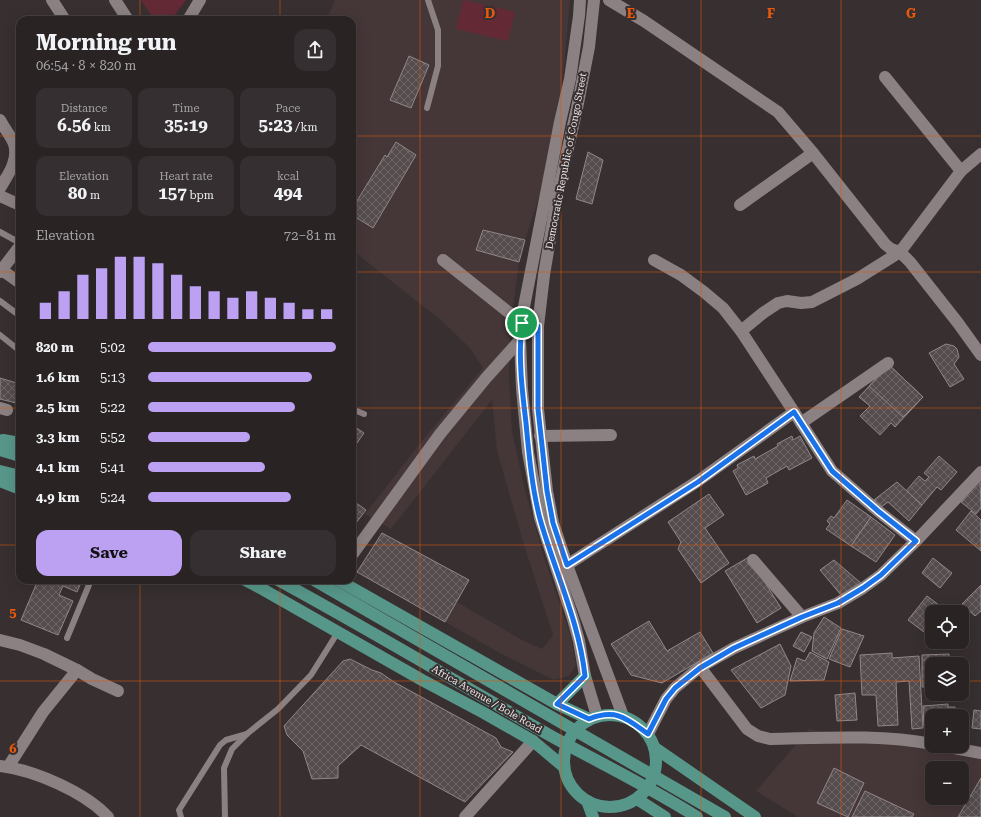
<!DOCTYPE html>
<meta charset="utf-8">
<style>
body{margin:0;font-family:"Roboto Serif",serif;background:#352f31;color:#f1f3f6;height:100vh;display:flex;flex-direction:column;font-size:15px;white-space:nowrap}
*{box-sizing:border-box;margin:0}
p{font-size:13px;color:#a5a4a6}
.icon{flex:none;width:22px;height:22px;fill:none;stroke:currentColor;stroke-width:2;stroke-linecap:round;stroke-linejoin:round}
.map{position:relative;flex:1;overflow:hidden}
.details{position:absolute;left:16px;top:16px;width:340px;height:568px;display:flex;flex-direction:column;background:#292324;border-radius:12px;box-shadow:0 4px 16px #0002,0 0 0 1px #454041}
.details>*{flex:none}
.fabs{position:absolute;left:925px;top:605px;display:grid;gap:8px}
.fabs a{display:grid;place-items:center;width:44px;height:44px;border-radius:8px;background:#292324;box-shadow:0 4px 16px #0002,0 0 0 1px #454041;font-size:20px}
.pin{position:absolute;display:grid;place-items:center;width:34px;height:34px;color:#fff;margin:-17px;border:2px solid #fff;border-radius:50%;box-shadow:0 1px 4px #0007}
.round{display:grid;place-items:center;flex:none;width:42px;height:42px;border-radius:12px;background:#352f31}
.headline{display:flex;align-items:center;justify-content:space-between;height:68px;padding:0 20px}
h1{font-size:22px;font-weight:700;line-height:30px}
.stats{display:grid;grid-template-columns:repeat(3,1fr);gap:6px;height:68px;padding:4px 20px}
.stats div{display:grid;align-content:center;border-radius:10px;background:#352f31;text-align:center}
.stats b{font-size:17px;font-weight:700}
.stats small{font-size:11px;font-weight:400}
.stats p{font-size:11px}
.chart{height:112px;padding:8px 20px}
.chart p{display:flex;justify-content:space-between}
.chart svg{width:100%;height:72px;margin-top:4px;stroke:#bca0f2;stroke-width:6}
.primary-button{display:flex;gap:8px;margin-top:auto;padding:8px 20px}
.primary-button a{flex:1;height:46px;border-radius:12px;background:#bca0f2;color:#111;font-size:16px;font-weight:700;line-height:46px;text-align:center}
.primary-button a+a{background:#352f31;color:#f1f3f6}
ul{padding:0 20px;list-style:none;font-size:13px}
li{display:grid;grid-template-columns:64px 48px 1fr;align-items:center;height:30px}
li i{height:10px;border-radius:5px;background:#bca0f2}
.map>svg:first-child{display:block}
.built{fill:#453638;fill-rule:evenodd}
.pitch{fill:#632a35}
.building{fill:url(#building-cross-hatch);stroke:#918789}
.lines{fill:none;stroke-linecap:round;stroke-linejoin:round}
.lane{stroke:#8b8182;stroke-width:6}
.street{stroke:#8b8182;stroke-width:12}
.secondary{stroke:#8b8182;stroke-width:12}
.primary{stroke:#57978a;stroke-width:12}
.route-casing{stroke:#fff;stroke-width:8}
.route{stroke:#1a73e8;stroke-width:5}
.grid{fill:none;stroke:#e8590c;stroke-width:1;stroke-opacity:0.55}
.labels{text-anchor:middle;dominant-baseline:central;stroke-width:4;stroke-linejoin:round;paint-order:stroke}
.street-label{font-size:10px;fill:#ece7e7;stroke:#372f30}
.grid-label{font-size:13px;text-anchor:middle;font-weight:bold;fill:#e8590c;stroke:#372f30;stroke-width:4;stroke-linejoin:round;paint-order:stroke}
</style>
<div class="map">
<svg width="981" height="817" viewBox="0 0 981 817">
<defs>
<pattern id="building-cross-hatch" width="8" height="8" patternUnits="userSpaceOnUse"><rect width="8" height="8" fill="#554c4d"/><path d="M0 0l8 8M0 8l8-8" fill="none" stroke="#6e6667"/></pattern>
</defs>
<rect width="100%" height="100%" fill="#372f30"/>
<g class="built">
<path d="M335,0H570L561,98L540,194L525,240L519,262L510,331L509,376L512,431L523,482L543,554L571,637L576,666L569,676L554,680L498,652L445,622L457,602L522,640L542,649L553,635L524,545L497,451L492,400L391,529L365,514L425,437L483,368L470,348L443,322L352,250V20H326Z"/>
<path d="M809,729L981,759V817H798L756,791ZM932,768H962V798H932Z"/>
</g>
<g class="pitch">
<path d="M141,0H186L171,20H154Z"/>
<path d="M463,0L515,12L508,41L456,29Z"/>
</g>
<g class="building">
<path d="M409,56L429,65L411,108L390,100Z"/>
<path d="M396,142L416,155L373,228L352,215V209L385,155L387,157Z"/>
<path d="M588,152L603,160L592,204L576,199Z"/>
<path d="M483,230L525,240L519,262L476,250Z"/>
<path d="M946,344L954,346L957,349L959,357L954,364L964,379L950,387L929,353Z"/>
<path d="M889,365L923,397L895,427L891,423L880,435L860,416L870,406L859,397Z"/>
<path d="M889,365L923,397L903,417L869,386Z"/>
<path d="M0,378L20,384V404L0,399Z"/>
<path d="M352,425L364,433L352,450Z"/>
<path d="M792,436L793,440L800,436L812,458L789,470L787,466L766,478L768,483L746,495L733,471L738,468L737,465L754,456L755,459L778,446L777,444Z"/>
<path d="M939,456L957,472L941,490L937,487L922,505L906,491L919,476L925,481L929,477L924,473Z"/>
<path d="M980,480L981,508L976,514L961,502Z"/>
<path d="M897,482L922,505L909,521L888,502L881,507L874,500Z"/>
<path d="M709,494L724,515L705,528L729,563L701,583L678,549L681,542L668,522Z"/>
<path d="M352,500L366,510L352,528Z"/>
<path d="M847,500L871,517L851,546L826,529L830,524L827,521L831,516L834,518Z"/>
<path d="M971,511L981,520V551L956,530Z"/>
<path d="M871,517L895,535L876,562L851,546Z"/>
<path d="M382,533L469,580L445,622L357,572Z"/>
<path d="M749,557L781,608L757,623L725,571Z"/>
<path d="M933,558L952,573L940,588L922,573Z"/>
<path d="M834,560L862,584L841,595L820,570Z"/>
<path d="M38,580H82L77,592L63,586L59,595L73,601L58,635L21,620Z"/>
<path d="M981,585V611L975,616L962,604Z"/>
<path d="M927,596L948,612H932V638L908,620Z"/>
<path d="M824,617L841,628L827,659L812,651L814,633Z"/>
<path d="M649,621L667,651L700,632L713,653L662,683L631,675L611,644Z"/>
<path d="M842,629L864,636L850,667L829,659Z"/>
<path d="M801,632L812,637L804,652L793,646Z"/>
<path d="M780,644L791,666L785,695L761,708L731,670Z"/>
<path d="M810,652L829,662L824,680L790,681L797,658L805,661Z"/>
<path d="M892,653V658L919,656L923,728L912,729L909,681L896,682L898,725L878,726L876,695H862L860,655Z"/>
<path d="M949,654V664H932V687H922V655Z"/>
<path d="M350,659L372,670L381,673L394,682L496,738L501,747L513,752L465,802L361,745L338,766V778L312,779L303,751L287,735L284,726L343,661Z"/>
<path d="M855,693L857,720L837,721L835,695Z"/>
<path d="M948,704V707H955L956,716H932V726H924L923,706Z"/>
<path d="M974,710L981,711V729L972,728Z"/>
<path d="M834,768L864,783L848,817L817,803Z"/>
<path d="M981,778V817H958Z"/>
<path d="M865,791L914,814L912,817H852Z"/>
</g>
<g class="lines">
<g class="lane">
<path d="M427,108L438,66V30L428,0"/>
<path d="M0,232L20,243"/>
<path d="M0,301L20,316"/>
<path d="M0,335L20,351"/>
<path d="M352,409L364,414"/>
<path d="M67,638L91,580"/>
<path d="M181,817L179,810L220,745L226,740L247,734"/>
<path d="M225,817L224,768L232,749L248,733L278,709L311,675L338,632"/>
</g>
<g class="street">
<path d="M52,0L65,20"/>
<path d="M115,0L128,20"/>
<path d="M609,0L644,21L778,112L813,153L885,244L891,249L900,252L910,262L958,323L981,355"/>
<path d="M188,20L200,0"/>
<path d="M885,77L961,171"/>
<path d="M0,120C4,128 11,136 14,144C19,160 8,175 0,188"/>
<path d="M0,196L20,205"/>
<path d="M740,205L813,153"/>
<path d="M443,260L522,323L538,326"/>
<path d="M654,260L681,275L704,292L723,308L741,331L794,412"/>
<path d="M2,270L20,283"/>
<path d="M0,272L20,246"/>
<path d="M741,331L763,313L778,303L787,301L801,303L812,302L857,279L900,252L961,171L981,154"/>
<path d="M0,408L7,410"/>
<path d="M801,423L888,363"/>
<path d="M540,436L611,435"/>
<path d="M352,555L440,434L486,378L520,340"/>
<path d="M753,560L802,617"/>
<path d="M567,565L698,481L794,412L832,471L878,511L916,541"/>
<path d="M0,640L20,645L44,654L77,670L43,712L8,767"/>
<path d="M700,667L747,729L758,736L770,739C823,738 879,734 932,744"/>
<path d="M77,670L92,679L118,691"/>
<path d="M648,734L666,699L675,688L700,667L734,648L802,617L838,603L863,588L881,575L916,541L981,472"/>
<path d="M943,746L981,753"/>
<path d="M465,817L533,741"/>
</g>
<g class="secondary">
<path d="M580,0L579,16L570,79L560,122L523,312L520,340L522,389L528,452L533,479L540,518L573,619L579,641L585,676L597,716"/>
<path d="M594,0L589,47L577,108L557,197L544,275L538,326V409L547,491L553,523L567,565L623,716"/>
<path d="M0,766C34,770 85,792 108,817"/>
</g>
<g class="primary">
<path d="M0,441L3,440L20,443"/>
<path d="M0,450L20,456"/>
<path d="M0,471L20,476"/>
<path d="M0,481L20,489"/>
<path d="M245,580L264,590L422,680L484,713L533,741L564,767"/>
<path d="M278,580C370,630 460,684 551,736C600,763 650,787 697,817"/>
<path d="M314,580L725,817"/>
<path d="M338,580L557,704L589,719"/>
<path d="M557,704L585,676"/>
<circle cx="610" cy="761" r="46"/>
<path d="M655,748L755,817"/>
<path d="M637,799L665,817"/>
<path d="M587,801L593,817"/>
</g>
</g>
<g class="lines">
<g class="route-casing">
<path id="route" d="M522,323L538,326V409L547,491L553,523L567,565L698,482L794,412L832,471L878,511L916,541L881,575L863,588L838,603L802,617L734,648L700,668L675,688L666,699L648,734C627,719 617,708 589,719L557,704L585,676C579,621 555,572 540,519C532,488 529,455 526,423C522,390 518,356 522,323Z"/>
</g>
<use href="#route" class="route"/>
</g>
<path class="grid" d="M140,0V20M280,0V20M420,0V817M561,0V817M701,0V817M841,0V817M0,136H20M352,136H981M0,272H20M352,272H981M0,408H20M352,408H981M0,545H20M352,545H981M140,580V817M280,580V817M0,681H932M962,681H981"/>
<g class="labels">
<g class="street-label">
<text transform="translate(566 161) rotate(-79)">Democratic Republic of Congo Street</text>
<text transform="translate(487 699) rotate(30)">Africa Avenue / Bole Road</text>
</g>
</g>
<g class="grid-label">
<text x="490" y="18">D</text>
<text x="631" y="18">E</text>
<text x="771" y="18">F</text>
<text x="911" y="18">G</text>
<text x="13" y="617">5</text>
<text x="13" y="753">6</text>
</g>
</svg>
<div class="fabs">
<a><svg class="icon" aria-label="locate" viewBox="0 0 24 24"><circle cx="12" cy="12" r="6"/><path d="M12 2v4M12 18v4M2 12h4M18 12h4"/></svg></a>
<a><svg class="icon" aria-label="layers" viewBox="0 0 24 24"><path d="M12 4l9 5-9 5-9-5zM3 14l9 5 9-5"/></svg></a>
<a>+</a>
<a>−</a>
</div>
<div class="pin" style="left:522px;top:323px;background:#1e9e55"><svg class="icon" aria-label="arrive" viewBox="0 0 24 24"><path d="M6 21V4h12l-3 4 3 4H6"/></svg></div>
<section class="details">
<div class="headline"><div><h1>Morning run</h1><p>06:54 · 8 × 820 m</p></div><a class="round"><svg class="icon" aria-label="share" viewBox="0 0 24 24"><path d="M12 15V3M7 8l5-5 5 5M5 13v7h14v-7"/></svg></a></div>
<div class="stats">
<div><p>Distance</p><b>6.56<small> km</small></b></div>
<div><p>Time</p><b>35:19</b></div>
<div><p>Pace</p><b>5:23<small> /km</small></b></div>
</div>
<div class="stats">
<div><p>Elevation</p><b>80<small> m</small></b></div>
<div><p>Heart rate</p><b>157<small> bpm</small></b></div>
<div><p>kcal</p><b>494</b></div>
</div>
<div class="chart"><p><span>Elevation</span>72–81 m</p>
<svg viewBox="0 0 160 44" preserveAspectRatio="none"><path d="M5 44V34M15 44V27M25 44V17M35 44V13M45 44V6M55 44V6M65 44V10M75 44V17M85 44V24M95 44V27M105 44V31M115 44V27M125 44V31M135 44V34M145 44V38M155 44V38"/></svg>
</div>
<ul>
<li><b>820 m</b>5:02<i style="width:100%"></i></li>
<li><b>1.6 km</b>5:13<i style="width:87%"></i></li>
<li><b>2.5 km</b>5:22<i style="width:78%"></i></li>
<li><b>3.3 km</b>5:52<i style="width:54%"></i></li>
<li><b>4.1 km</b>5:41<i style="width:62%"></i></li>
<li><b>4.9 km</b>5:24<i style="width:76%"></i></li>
</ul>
<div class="primary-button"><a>Save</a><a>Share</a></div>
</section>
</div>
